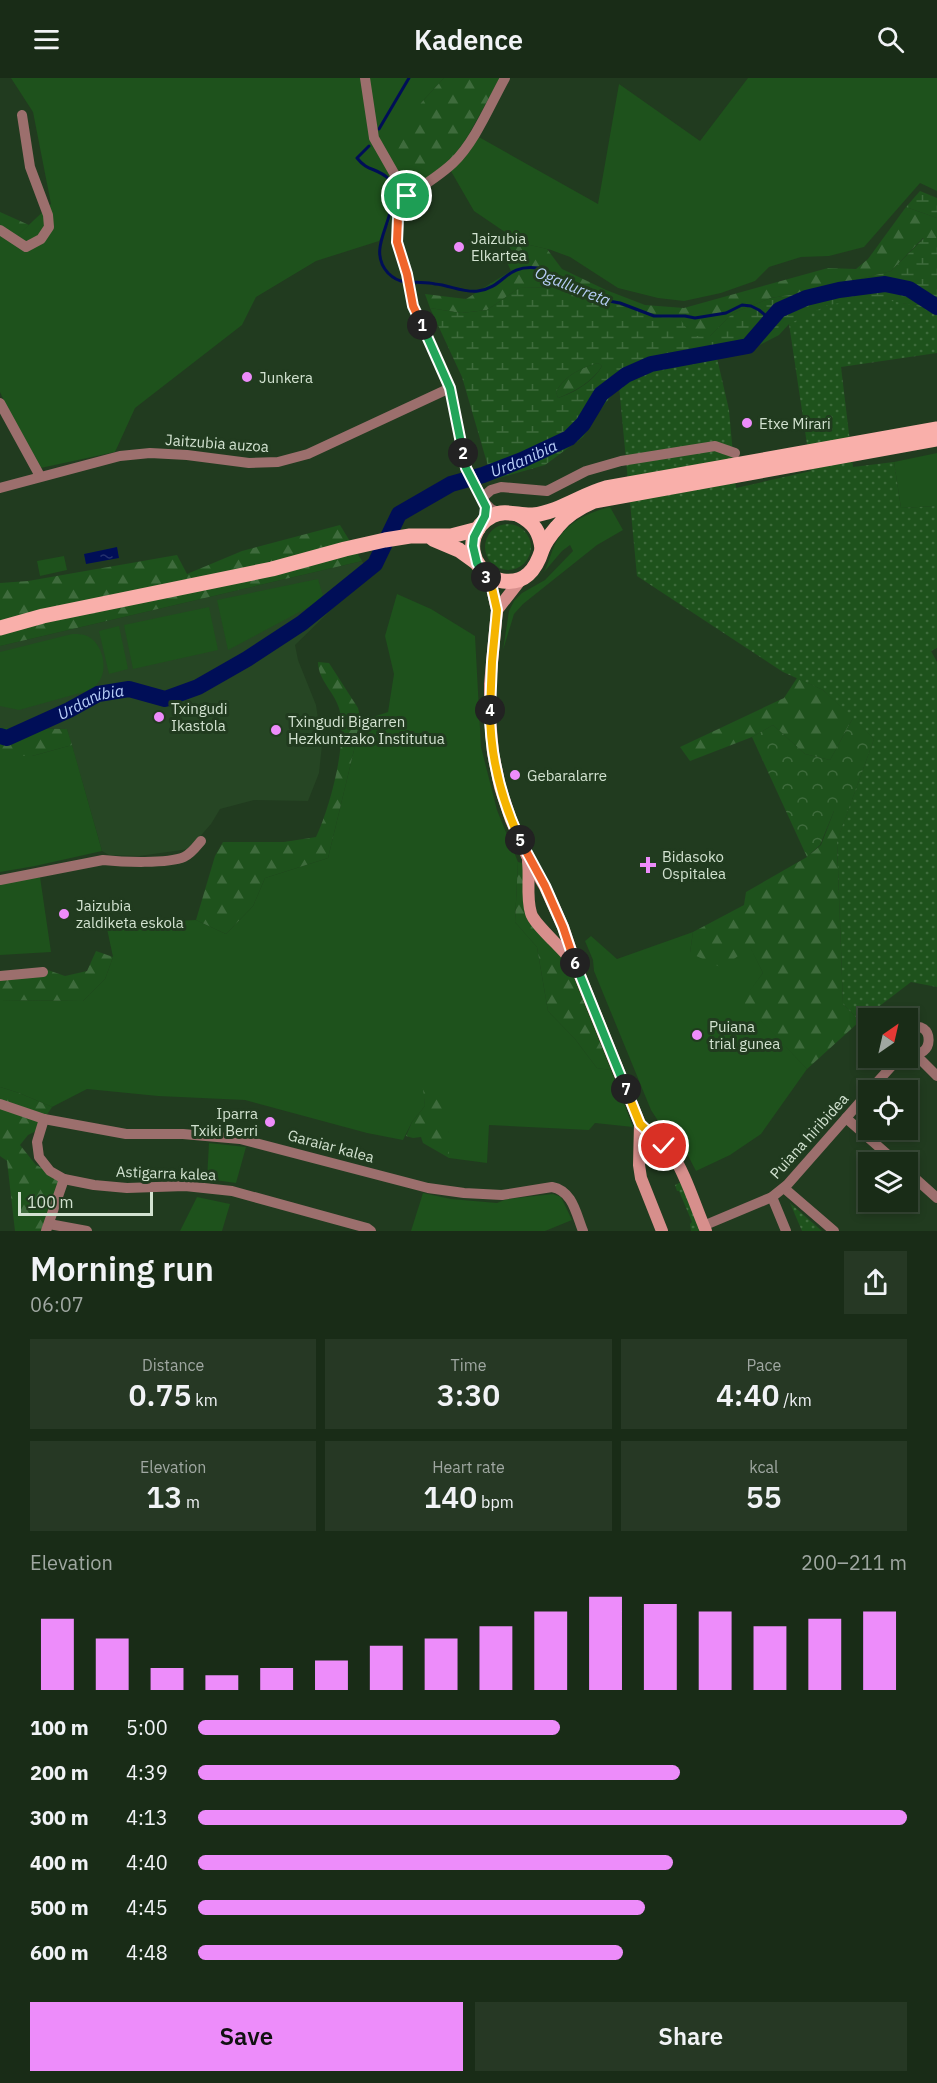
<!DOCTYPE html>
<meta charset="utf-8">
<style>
body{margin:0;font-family:"IBM Plex Sans",sans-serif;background:#263824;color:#f1f3f6;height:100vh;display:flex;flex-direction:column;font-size:22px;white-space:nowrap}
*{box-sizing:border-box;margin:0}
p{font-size:20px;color:#9fa7a1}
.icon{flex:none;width:33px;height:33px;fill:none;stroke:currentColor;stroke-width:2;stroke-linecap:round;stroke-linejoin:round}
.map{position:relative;height:1153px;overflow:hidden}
.drawer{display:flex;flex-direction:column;background:#192c17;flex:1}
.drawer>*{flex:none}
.needle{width:39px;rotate:34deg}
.controls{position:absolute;left:858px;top:930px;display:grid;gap:12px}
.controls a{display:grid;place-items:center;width:60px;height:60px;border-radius:0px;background:#192c17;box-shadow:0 3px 9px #0003,0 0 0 2px #374836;font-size:30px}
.scale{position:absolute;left:18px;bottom:15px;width:135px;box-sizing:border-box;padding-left:6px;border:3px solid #d2e2d0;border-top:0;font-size:16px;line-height:21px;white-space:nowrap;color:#d2e2d0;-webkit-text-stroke:4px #213b1f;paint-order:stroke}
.pin{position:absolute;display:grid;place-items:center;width:51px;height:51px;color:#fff;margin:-26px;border:3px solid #fff;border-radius:50%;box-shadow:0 2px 6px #0007}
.km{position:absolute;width:30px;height:30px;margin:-15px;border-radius:50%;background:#222;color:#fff;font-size:16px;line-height:30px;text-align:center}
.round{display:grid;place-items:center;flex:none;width:63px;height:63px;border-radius:0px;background:#263824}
.headline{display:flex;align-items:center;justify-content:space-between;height:102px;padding:0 30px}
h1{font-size:33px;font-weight:600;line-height:45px}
.stats{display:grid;grid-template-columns:repeat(3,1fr);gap:9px;height:102px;padding:6px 30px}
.stats div{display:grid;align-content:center;border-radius:0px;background:#263824;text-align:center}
.stats b{font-size:30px;font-weight:600}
.stats small{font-size:16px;font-weight:400}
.stats p{font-size:16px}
.chart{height:168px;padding:12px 30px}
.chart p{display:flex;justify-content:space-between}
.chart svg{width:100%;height:108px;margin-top:6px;stroke:#ed8cfa;stroke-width:6}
.primary-button{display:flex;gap:12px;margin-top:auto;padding:12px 30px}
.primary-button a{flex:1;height:69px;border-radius:0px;background:#ed8cfa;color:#111;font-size:24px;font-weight:600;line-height:69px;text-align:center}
.primary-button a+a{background:#263824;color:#f1f3f6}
ul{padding:0 30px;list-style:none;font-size:20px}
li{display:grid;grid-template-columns:96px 72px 1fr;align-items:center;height:45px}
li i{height:15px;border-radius:8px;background:#ed8cfa}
header{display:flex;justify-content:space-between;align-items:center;height:78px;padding:0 30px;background:#192c17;font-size:27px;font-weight:600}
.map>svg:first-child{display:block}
.built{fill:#264624}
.grass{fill:#1e521c}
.forest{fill:url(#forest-firs)}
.wetland{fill:url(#wetland-marsh);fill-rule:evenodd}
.park{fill:url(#park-crowns)}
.garden{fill:url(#garden-dots)}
.water{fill:url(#water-ripples)}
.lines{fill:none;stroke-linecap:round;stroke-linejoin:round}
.stream{stroke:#000e57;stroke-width:3}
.river{stroke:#000e57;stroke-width:16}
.street{stroke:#9c6f6d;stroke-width:10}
.secondary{stroke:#d78f8c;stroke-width:12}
.primary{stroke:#f9afaa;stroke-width:15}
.split-1-casing{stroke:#fff;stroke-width:12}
.split-2-casing{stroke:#fff;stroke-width:12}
.split-3-casing{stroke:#fff;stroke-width:12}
.split-4-casing{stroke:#fff;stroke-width:12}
.split-5-casing{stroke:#fff;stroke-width:12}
.split-6-casing{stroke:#fff;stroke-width:12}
.split-7-casing{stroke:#fff;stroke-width:12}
.split-8-casing{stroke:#fff;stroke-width:12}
.split-1{stroke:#f0652b;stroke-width:8}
.split-2{stroke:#22a559;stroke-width:8}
.split-3{stroke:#22a559;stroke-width:8}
.split-4{stroke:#f5b400;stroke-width:8}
.split-5{stroke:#f5b400;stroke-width:8}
.split-6{stroke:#f0652b;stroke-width:8}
.split-7{stroke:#22a559;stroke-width:8}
.split-8{stroke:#f5b400;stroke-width:8}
.poi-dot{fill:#ed8cfa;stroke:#213b1f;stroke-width:2}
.labels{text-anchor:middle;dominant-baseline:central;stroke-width:6;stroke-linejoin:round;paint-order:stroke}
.poi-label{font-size:15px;fill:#d2e2d0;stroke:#213b1f;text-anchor:start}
.street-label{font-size:15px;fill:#d2e2d0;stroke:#213b1f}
.water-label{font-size:16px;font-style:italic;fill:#b7cdf7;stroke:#213b1f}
</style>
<header><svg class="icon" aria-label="menu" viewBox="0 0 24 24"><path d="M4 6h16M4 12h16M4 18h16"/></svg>Kadence<svg class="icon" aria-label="search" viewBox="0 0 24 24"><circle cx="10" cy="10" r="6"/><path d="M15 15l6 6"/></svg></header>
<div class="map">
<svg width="937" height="1153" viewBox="0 0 937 1153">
<defs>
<pattern id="forest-firs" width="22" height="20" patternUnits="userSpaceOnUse" patternTransform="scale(1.5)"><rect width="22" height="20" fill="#1e521c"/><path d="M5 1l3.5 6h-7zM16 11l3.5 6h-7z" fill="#3e6b3c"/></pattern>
<pattern id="wetland-marsh" width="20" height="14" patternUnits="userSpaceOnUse" patternTransform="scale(1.5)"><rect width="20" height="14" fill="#1e521c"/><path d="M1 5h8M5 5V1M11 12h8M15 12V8" fill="none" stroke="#3e6b3c"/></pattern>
<pattern id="park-crowns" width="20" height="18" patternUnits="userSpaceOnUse" patternTransform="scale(1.5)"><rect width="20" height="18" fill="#1e521c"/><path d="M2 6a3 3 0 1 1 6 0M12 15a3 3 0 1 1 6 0" fill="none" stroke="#3e6b3c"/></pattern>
<pattern id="garden-dots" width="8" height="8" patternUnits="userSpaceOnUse" patternTransform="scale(1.5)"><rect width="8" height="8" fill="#1e521c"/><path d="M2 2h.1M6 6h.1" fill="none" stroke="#3e6b3c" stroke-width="1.8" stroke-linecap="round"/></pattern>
<pattern id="water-ripples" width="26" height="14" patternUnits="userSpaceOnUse" patternTransform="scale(1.5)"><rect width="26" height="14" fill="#000e57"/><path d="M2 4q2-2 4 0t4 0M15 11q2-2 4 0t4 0" fill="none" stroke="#24316e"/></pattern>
</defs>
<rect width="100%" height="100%" fill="#213b1f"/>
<path class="built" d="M362,483L370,494L295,567L298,582L316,627L322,667L319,695L308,723L254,722L220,731L211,746L189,771L139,778L109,777L102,773L67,651L0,650V568Z"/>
<g class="grass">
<path d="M11,0H444L421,25L405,116L379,163L316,183L256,219L242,247L135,330L115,374L36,391L0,314V157L16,159L51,126L33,34Z"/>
<path d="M748,0H937V113L920,105L864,169L829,178L801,179L769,189L755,203L721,215L684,223L658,220L618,210L570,179L551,172L521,165L474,133L448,88L470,54L598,126L619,6L700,63Z"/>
<path d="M937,375V428L901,430L894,384Z"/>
<path d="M610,429L623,452L597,467L523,526L514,536L503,572L509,533L514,523L522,515L545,502L573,473L570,467L562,473L544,494C548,486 550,478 553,471C563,446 586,435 610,429Z"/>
<path d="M64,478L67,492L40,498L37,483Z"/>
<path d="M318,501L324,521L228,572L217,522Z"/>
<path d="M397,516L431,531L475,558L481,669L497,732L518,784L515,844L537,869L548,933L575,961L597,990L611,992L633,1049L595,1045L589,1052L489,1047L487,1085L449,1080V1055L423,1003L425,1028L412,1044L403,1062L367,1055L245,1022L158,1018L87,1011L52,1029L19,1015L0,1009V922L83,923L105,901L113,879L106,846L196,842L226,856L253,828L265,800L328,780L361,643L388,634L394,596L385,558Z"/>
<path d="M209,529L218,572L133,591L124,547Z"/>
<path d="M119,548L128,591L109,596L99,553Z"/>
<path d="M72,556C76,556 83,556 87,558C103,565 109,592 98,605C96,608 93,610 91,612L19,632L0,628V574Z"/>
<path d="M72,667L102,773L35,788L0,794V678H32Z"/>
<path d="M40,799L51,874L0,877V806Z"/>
<path d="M693,854L690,875L750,868L763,895L743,923L807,991L761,1056L730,1077L696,1093L683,1068L664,1052L651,1032L594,893L593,882L585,863L591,858L617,881Z"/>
<path d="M209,1065L246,1069L236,1105L207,1101Z"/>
<path d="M423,1115L451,1121L497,1125L507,1121L553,1116L561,1119L572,1142L545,1153H411Z"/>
<path d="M197,1119L230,1126L222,1153H180Z"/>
</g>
<g class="forest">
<path d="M444,0H500L470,54L448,88L405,116L389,89L421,25Z"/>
<path d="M906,129L937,140V160H923L891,193L813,213L771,220L733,235L710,258H692L634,232L602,221L583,222L561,209L519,210L487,232L461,235L430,230L425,216L466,221L511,193L507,184L512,158L521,165L547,171L562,191L606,212L645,227L684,230L828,190L856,191L868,181Z"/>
<path d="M0,134L29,147L16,159L0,157Z"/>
<path d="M598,285L602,288C593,303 574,314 558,320L556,314C565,297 581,290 598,285Z"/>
<path d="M340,447L362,483L0,568V505L28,503L177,477L187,496L242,473Z"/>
<path d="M318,584L329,585L358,630L361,643L328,780L265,800L253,828L226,856L196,842L215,778L223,764H284L316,759C330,730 347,665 340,634C336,615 318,603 318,584Z"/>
<path d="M797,600L823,612L853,640L830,682L805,676L773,647L752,659L690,683L680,669L784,620Z"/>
<path d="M0,650L67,651L72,667L32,678H0Z"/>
<path d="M834,733H848L837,764L843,926L860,943L807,991L742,923L763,895L750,869L722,890L690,875L693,854L744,827L746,814L807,779L821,767Z"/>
<path d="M518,784L525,786L526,829L570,890L611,992L597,990L575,961L548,933L537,869L515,844Z"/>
<path d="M96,873L113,879L105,901L83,923L0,922V893L45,891L65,898L87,893Z"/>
<path d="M432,1002L439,1006L449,1055V1080L423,1065L421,1059L413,1060L406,1058L412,1044L425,1028L422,1003Z"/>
<path d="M0,1009L19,1015L52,1029L36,1053L28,1057L20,1067L36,1087L64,1101L46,1153H15L7,1083L0,1078Z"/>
</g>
<g class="wetland">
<path d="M920,113L937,120V140L906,129Z"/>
<path d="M924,160H937V225L919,211L901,206L908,217L932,233L903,225L789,246L779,257L752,271L717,280L657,290L619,308L597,336L583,359L545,387L492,402L462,299L430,230L461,235L487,232L519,210L561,209L583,222L602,221L634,232L680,241L692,258H710L733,235L771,220L813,213L891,193ZM598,285L602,288C594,303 574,315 558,320L556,314C565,297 581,290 598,285Z"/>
</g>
<path class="park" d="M853,640L874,661L848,733H834L820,767L807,779L752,659L773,647L805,676L830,682Z"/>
<g class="garden">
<path d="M872,220C893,224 919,225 937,237V275L841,289L853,389L894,384L901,430L937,428V570L931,573L937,584V909L911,904L860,943L843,926L837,763L874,661L823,612L783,594L637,498L619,308L657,290L717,280L729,332L736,410L811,393L789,246L828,227Z"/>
<circle cx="508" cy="469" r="23"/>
<path d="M681,1104L701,1153H691L690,1146L692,1144L679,1113H677L675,1107Z"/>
<path d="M790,1125L822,1153H802Z"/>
</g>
<path class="water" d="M117,469L119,480L86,486L84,476Z"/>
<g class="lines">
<g class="stream">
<path d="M379,51L409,0"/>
<path d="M369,68L357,80C368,94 376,89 389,101C389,108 393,116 392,124C390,149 368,173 388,195C393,200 398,203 405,204"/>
<path d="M411,204C419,205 427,204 435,206C449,207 464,215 478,213C506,209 504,186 538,190L603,222L620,225L654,238H685L695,240L726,235L742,227L751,228L759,232L771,242"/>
</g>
<path class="river" id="s1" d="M0,658L7,660L69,632L98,616L129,611L165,621L198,609L247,581L302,545L375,486L399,436L451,406L483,397L522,382L569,360L583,346L601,316L626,297L651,286L748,268L779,232L806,220L839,212L885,206L909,211L937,229"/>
<g class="street">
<path d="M365,0L374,60L407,118L398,140L397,164L407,197L413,228L450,310L467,390L484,424L491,431L500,435"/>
<path d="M407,118C423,108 439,98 453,85C475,64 490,27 505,0"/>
<path d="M0,152L26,169L41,161L49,149L48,137L30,89L22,37"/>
<path d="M0,325L40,398"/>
<path d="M0,410L120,378L150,375L187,377L249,385L278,384L308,376L450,310"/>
<path d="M482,420L491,412L501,409L547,413L586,393L621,383L715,368L735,375"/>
<path d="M0,802L103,782C122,784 168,786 184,779C191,776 196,769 201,763"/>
<path d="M0,898L43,894"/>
<path d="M908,951C936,938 935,986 908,973"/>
<path d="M915,976L937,998"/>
<path d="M870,1012L899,980"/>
<path d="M0,1026L44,1041L126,1056H183L240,1061L428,1110L464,1115L502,1117L552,1109C573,1113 576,1136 583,1153"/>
<path d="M846,1040L896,1084"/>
<path d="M44,1041L37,1064L39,1079L50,1093L64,1101L94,1107L127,1110L185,1108L232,1113L367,1150L371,1153"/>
<path d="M639,1084L653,1072H659L670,1078"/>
<path d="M908,1094L937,1120"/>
<path d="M784,1110L834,1153"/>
<path d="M772,1119L786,1153"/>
<path d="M49,1146L87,1153"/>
<path d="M703,1148L772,1119L787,1107L868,1015"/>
<path d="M46,1153L64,1101"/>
</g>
<g class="secondary">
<path d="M484,495L492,510L497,532L490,606V640L493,675L500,709L511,742L527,778L545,809L563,849L578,893L640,1046L639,1087L641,1100L662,1153"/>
<path d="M497,532L522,500"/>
<path d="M528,783C530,800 526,819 531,835C533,845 562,870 571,882"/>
<path d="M640,1046C649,1057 662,1064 671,1075C684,1091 697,1133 706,1153"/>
</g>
<g class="primary">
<path d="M937,351L606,410C581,417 559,434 533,437C519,438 505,431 492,438C484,442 477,450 474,459C471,469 473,481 480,489C485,497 494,502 503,503C526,506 536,491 542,472C545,463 551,456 557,449C567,436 580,429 594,423L937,361"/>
<path d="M519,437C534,445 540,454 542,471"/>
<path d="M433,461L459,472L477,485"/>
<path d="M0,550L43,538L272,491L345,471L385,462L410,458H451L478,451"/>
</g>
</g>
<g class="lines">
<g class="split-1-casing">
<path id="split-1" d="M407,118L398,140L397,164L407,196L413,228L422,247"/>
</g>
<g class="split-2-casing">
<path id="split-2" d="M422,247L450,310L463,375"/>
</g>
<g class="split-3-casing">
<path id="split-3" d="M463,375L466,390L486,429L485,438L474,459L473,468L477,485L486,499"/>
</g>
<g class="split-4-casing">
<path id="split-4" d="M486,499L492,510L497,532L492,584L490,632"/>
</g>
<g class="split-5-casing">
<path id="split-5" d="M490,632C490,678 501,721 520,762"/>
</g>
<g class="split-6-casing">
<path id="split-6" d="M520,762L545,808L563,849L575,885"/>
</g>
<g class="split-7-casing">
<path id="split-7" d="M575,885L626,1011"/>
</g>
<g class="split-8-casing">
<path id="split-8" d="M626,1011L640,1046L664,1068"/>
</g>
<use href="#split-1" class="split-1"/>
<use href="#split-2" class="split-2"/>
<use href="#split-3" class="split-3"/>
<use href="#split-4" class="split-4"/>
<use href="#split-5" class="split-5"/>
<use href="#split-6" class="split-6"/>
<use href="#split-7" class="split-7"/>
<use href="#split-8" class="split-8"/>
</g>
<g class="poi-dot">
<circle cx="459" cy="169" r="6"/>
<circle cx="247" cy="299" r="6"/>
<circle cx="747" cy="345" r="6"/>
<circle cx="159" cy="639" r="6"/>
<circle cx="276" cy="652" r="6"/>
<circle cx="515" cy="697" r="6"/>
<path d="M645 778h6v6h6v6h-6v6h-6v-6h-6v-6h6z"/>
<circle cx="64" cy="836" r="6"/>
<circle cx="697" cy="957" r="6"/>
<circle cx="270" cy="1044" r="6"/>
</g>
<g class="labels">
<g class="poi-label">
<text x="471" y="160">Jaizubia<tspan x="471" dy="17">Elkartea</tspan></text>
<text x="259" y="299">Junkera</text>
<text x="759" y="345">Etxe Mirari</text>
<text x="171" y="630">Txingudi<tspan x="171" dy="17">Ikastola</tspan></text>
<text x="288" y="643">Txingudi Bigarren<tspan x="288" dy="17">Hezkuntzako Institutua</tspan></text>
<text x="527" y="697">Gebaralarre</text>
<text x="662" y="778">Bidasoko<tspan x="662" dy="17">Ospitalea</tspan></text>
<text x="76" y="827">Jaizubia<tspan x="76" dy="17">zaldiketa eskola</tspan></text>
<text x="709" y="948">Puiana<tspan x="709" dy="17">trial gunea</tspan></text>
<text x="258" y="1035" text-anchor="end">Iparra<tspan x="258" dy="17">Txiki Berri</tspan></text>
</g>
<g class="street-label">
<text transform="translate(217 365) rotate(4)">Jaitzubia auzoa</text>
<text transform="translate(809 1058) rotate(-48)">Puiana hiribidea</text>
<text transform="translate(331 1068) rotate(15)">Garaiar kalea</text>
<text transform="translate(166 1095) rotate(2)">Astigarra kalea</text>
</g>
<g class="water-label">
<text transform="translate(573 208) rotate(22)">Ogallurreta</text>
<text stroke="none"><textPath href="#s1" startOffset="621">Urdanibia</textPath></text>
<text stroke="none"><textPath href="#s1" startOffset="99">Urdanibia</textPath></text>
</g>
</g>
</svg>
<div class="controls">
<a><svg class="needle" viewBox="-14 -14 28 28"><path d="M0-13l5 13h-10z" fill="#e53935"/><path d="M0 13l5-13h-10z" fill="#9fa7a1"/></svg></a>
<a><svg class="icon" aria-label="locate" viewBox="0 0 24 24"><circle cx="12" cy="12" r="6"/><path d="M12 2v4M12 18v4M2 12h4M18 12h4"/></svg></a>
<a><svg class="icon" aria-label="layers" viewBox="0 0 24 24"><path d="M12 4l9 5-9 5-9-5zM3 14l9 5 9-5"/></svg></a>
</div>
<div class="scale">100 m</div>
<div class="pin" style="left:407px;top:118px;background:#1e9e55"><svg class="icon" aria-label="arrive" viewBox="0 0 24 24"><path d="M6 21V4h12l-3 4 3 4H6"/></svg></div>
<div class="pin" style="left:664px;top:1068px;background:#d93025"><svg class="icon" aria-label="check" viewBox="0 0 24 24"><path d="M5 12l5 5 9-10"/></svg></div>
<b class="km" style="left:422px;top:247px">1</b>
<b class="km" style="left:463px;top:375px">2</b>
<b class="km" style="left:486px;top:499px">3</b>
<b class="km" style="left:490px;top:632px">4</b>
<b class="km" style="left:520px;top:762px">5</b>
<b class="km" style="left:575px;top:885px">6</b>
<b class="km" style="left:626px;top:1011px">7</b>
</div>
<section class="drawer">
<div class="headline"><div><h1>Morning run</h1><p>06:07</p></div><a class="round"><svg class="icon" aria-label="share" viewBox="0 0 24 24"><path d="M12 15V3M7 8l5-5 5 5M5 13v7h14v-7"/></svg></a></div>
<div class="stats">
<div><p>Distance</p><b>0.75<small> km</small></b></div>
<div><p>Time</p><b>3:30</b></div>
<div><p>Pace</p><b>4:40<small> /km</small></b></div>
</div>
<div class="stats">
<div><p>Elevation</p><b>13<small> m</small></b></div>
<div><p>Heart rate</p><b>140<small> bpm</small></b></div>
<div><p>kcal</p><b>55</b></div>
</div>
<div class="chart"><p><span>Elevation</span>200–211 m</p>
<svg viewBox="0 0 160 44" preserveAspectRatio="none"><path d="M5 44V15M15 44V23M25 44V35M35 44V38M45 44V35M55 44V32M65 44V26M75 44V23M85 44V18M95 44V12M105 44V6M115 44V9M125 44V12M135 44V18M145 44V15M155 44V12"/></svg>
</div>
<ul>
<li><b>100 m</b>5:00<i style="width:51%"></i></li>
<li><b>200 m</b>4:39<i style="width:68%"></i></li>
<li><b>300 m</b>4:13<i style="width:100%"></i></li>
<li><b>400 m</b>4:40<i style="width:67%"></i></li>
<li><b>500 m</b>4:45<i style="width:63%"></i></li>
<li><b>600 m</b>4:48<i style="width:60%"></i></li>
</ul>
<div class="primary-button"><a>Save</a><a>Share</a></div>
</section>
